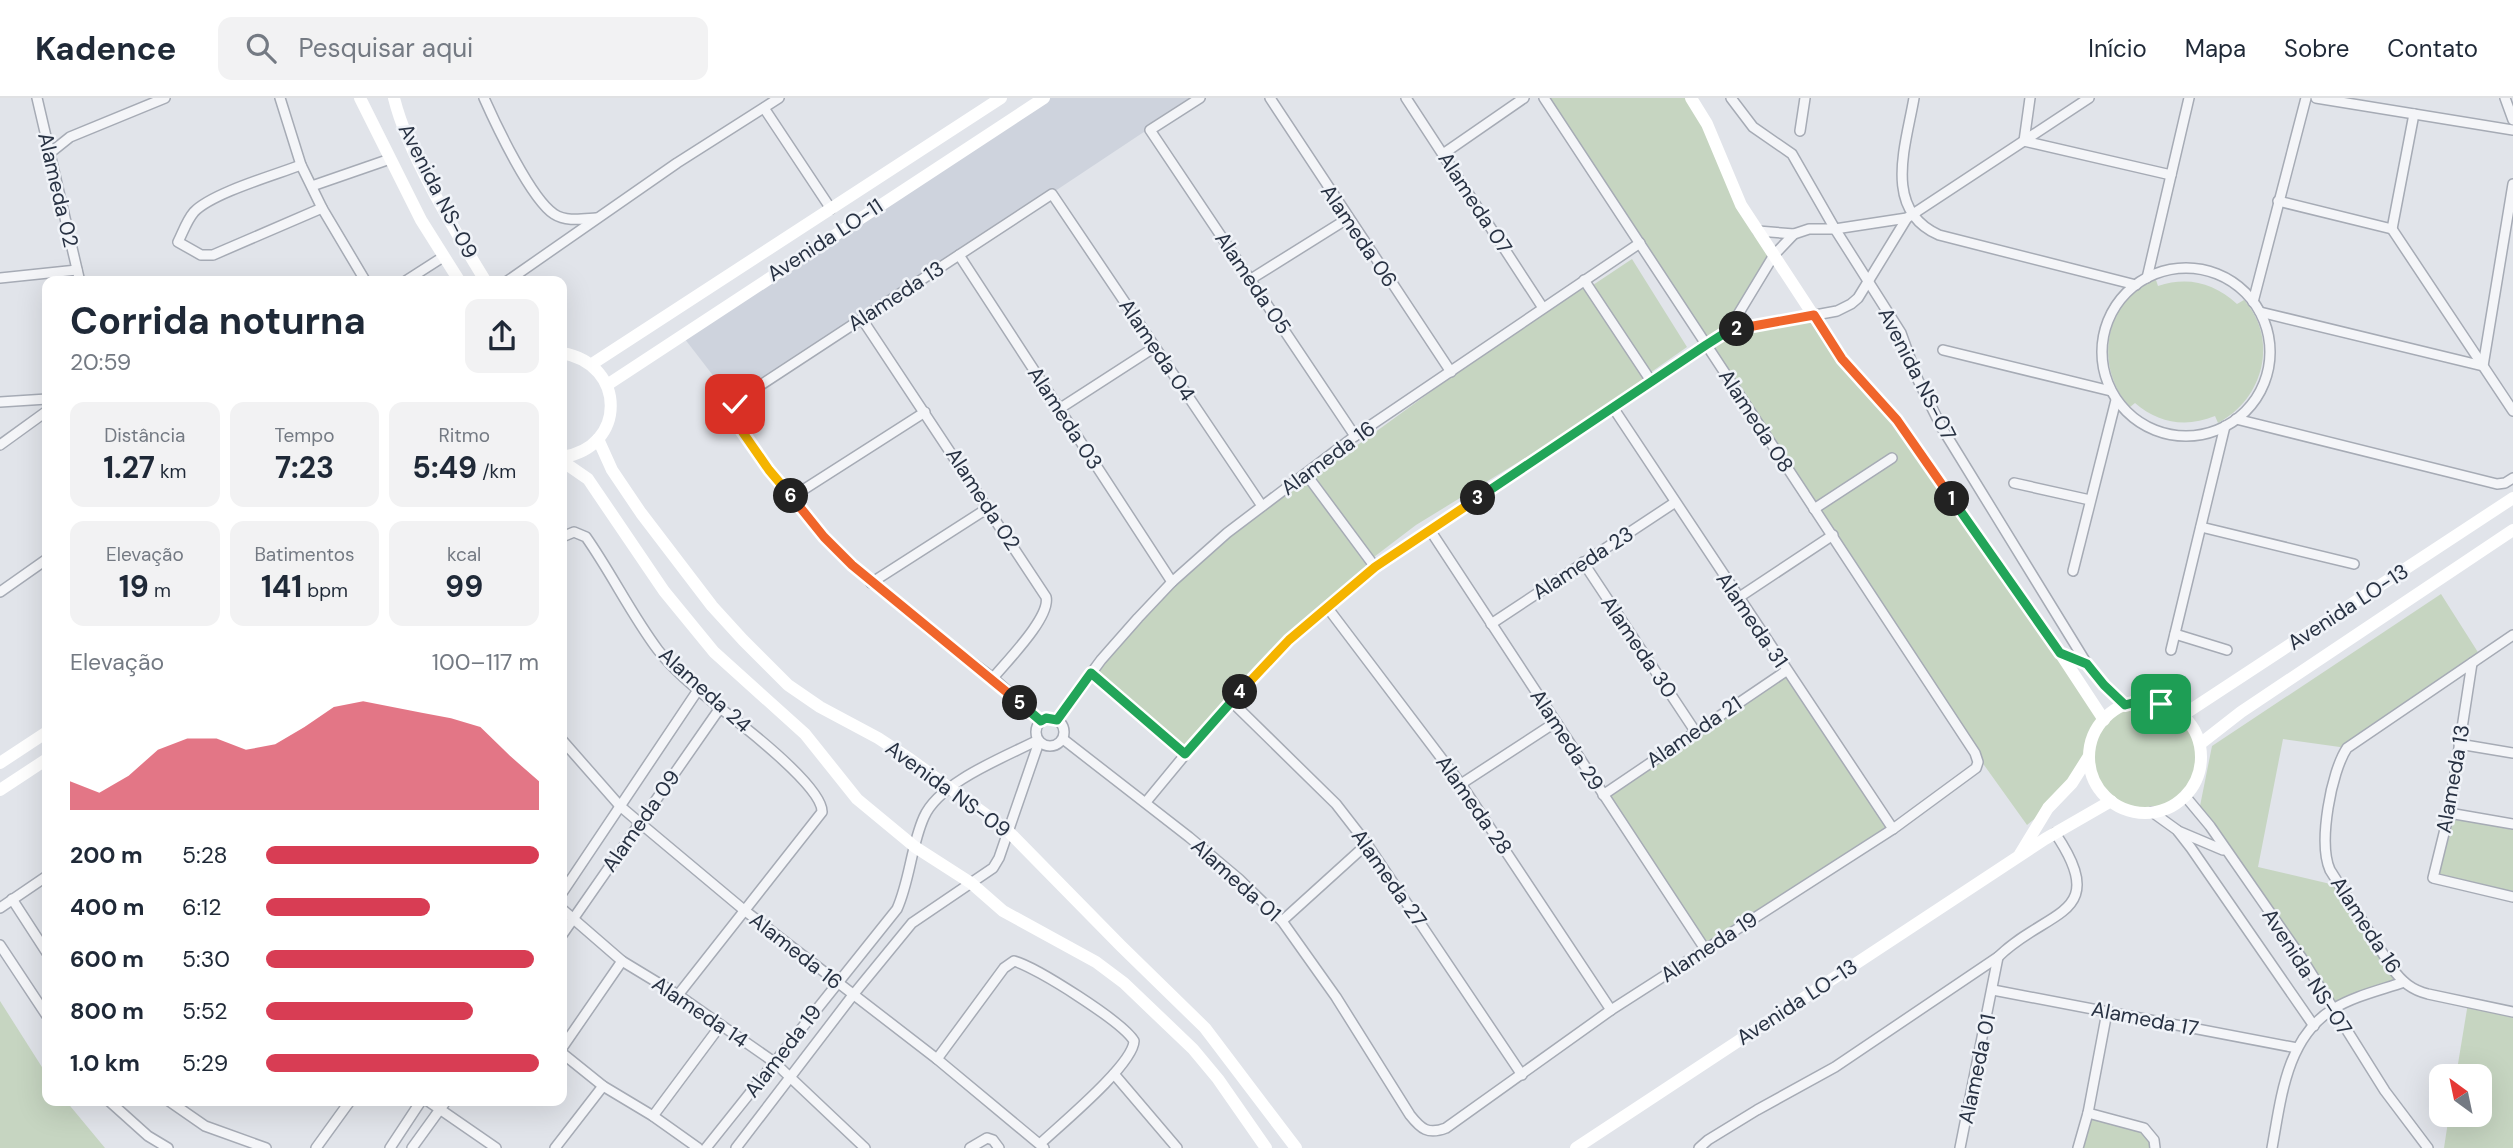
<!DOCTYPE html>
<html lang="pt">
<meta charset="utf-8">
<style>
body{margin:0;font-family:"DM Sans",sans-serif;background:#f2f2f3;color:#1f2937;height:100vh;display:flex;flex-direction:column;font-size:26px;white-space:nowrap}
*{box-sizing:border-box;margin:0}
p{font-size:23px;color:#747a83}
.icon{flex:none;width:38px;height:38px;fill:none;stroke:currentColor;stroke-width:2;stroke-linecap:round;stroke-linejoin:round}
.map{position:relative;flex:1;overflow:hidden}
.side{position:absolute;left:42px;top:178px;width:525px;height:830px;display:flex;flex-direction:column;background:#fff;border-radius:14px;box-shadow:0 7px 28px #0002}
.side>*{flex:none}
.needle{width:46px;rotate:327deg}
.tools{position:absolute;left:2429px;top:966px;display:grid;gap:14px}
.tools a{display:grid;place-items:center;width:63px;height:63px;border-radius:14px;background:#fff;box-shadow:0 7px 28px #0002;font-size:35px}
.pin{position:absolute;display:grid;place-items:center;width:60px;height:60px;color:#fff;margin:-30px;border-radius:14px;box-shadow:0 4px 10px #0006}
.km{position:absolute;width:35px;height:35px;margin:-18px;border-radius:50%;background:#222;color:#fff;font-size:19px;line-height:35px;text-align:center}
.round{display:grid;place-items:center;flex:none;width:74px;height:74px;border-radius:14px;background:#f2f2f3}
.overview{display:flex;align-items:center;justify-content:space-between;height:119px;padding:0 28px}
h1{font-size:38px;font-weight:700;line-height:52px}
.metrics{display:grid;grid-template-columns:repeat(3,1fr);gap:10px;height:119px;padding:7px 28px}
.metrics div{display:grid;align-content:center;border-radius:14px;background:#f2f2f3;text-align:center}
.metrics b{font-size:30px;font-weight:700}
.metrics small{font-size:19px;font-weight:400}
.metrics p{font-size:19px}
.chart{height:196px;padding:14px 28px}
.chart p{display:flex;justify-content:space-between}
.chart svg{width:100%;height:126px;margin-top:7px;fill:#d83d54;opacity:.7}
ul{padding:0 28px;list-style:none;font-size:23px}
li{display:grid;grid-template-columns:112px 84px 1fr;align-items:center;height:52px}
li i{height:18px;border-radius:9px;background:#d83d54}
header{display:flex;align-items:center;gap:42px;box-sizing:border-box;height:98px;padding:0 35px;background:#fff;border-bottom:2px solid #e0e1e3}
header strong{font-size:33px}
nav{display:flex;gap:38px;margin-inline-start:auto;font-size:24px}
.search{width:490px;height:63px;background:#f2f2f3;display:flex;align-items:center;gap:18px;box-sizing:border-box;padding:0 24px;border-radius:14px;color:#747a83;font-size:26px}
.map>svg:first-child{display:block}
.built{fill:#ced3dd}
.green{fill:#c6d5c1}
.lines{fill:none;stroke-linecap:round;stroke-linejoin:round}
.street-casing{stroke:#a6abb5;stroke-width:12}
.street{stroke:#f4f5f8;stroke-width:9}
.secondary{stroke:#fff;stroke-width:12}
.split-1-casing{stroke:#fff;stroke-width:14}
.split-2-casing{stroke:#fff;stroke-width:14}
.split-3-casing{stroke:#fff;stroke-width:14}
.split-4-casing{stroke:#fff;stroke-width:14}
.split-5-casing{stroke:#fff;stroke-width:14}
.split-6-casing{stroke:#fff;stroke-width:14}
.split-7-casing{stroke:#fff;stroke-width:14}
.split-1{stroke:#22a559;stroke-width:9}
.split-2{stroke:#f0652b;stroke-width:9}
.split-3{stroke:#22a559;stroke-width:9}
.split-4{stroke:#f5b400;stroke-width:9}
.split-5{stroke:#22a559;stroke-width:9}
.split-6{stroke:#f0652b;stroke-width:9}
.split-7{stroke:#f5b400;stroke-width:9}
.labels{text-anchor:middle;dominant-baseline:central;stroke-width:5;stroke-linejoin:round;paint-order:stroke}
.street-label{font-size:21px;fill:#283243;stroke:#f0f3f8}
</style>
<header>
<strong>Kadence</strong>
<div class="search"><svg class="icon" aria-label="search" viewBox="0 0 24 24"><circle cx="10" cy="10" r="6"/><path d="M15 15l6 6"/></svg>Pesquisar aqui</div>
<nav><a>Início</a><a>Mapa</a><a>Sobre</a><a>Contato</a></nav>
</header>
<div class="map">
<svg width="2513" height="1050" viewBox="0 0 2513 1050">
<rect width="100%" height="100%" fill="#e1e4ea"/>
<path class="built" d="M1041,0H1195L735,306L681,236Z"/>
<g class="green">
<path d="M1544,0H1691L1741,107L1774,157L1729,232L1814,217L1900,320L2104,621C2122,606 2140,600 2163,606C2178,610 2188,621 2194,634C2222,694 2143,744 2103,693C2100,689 2095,685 2094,680C2091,674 2091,665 2090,659L2048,710L2027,727L1969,646Z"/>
<path d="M1632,161L1687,249L1647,277L1651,283L1416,427L1370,462L1375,469L1327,509L1185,656L1091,575L1205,454L1306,376L1358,445L1315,378L1584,182L1590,189Z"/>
<path d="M2156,182L2158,188C2188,178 2214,185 2237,206L2244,202C2279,241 2264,301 2218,325L2215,318C2186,330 2158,325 2135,305L2130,309C2094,270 2103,202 2156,182Z"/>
<path d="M2441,496L2481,559L2347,650L2283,641L2258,769L2339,788L2404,884L2332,912L2199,713L2212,648Z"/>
<path d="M1786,573L1893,731L1705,851L1603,697Z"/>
<path d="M2450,719L2513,732V793L2434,778Z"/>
<path d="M0,903L47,977V1003H66L105,1050H0Z"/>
<path d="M2468,905L2513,914V1050H2444L2449,1017H2480V978H2456Z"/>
<path d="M2088,1015L2144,1030L2154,1050H2078Z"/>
</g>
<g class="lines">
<g class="street-casing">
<g id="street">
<path d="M37,0L80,184"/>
<path d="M280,0L301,67L322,110L366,184"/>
<path d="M484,0C496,27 531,101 554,116C566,124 582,121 596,120"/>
<path d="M1200,0L1150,32L1355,338"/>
<path d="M1270,0L1451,274"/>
<path d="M1406,0L1543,210"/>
<path d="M1731,0L1753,29L1792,56L1835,131L1901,235L1918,282L1942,330L2087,566"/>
<path d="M1914,0C1906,47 1882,112 1939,137L2136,187"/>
<path d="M2030,0L2024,43L2171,77"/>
<path d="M2316,0L2513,32"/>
<path d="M2505,0L2513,22"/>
<path d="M764,10L831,111"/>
<path d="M1800,33L1805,0"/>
<path d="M50,55L70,39L165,0"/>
<path d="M1443,56L1524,0"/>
<path d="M301,67C275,77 212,95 194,114C187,122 183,134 178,144L201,157H213L322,110"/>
<path d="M312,88L390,61"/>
<path d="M2278,103L2392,131"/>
<path d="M2392,131L2513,313"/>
<path d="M2392,131L2414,16"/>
<path d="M1758,133L1794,136L1809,131H1835L1907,120L2089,0"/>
<path d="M959,157L1172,484"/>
<circle cx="2186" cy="254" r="84"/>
<path d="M0,180L77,172"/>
<path d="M2147,180L2189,0"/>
<path d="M1251,181L1347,121"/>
<path d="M1584,182L1651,283"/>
<path d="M404,184L443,159"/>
<path d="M506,184L677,65L779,0"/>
<path d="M2253,204L2306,0"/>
<path d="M2260,214L2483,268L2513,86"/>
<path d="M862,221L1046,499C1051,519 1006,564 993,580"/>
<path d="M1728,233L1774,157L1794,136"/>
<path d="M1943,252L2111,293"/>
<path d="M0,304L47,301"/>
<path d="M1059,311L1155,249"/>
<path d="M1614,311L1893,731"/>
<path d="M2236,321L2497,386L2505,385L2513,380"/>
<path d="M0,347L47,313"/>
<path d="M1306,376L1375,469"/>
<path d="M2014,385L2090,402"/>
<path d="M792,399L925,314"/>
<path d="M1814,411L1892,360"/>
<path d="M2201,429L2354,466"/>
<path d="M1430,432L1705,851"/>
<path d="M562,439L574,434L586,439C612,476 631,516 658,552C675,574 698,592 720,610C741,626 823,689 822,714L678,897"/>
<path d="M1583,464L1695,633"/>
<path d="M2073,473L2116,302"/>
<path d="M871,485L988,410"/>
<path d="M0,494L47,461"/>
<path d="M1738,500L1833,437"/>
<path d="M1327,509L1461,686L1611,912"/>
<path d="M1491,526L1674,405"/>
<path d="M2175,536L2227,552"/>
<path d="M2513,537L2347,650C2331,674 2318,745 2330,772L2392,870C2402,884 2412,892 2428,896L2513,914"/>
<path d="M2171,552L2225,328"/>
<path d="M2472,565L2449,715L2433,780L2513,799"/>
<path d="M1091,575L1185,656"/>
<path d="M1231,603L1336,706L1367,746L1522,977"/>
<circle cx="1050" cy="634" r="14"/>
<path d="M1057,622L1101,562L1138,520L1172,484L1227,435L1355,338L1640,145"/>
<path d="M1041,623L993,580L938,539L852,467L824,439L769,372L737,326L733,311L741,300L1052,96L1262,408"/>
<path d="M1063,641L1189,739L1239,781L1282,823L1336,899L1410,1017C1421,1031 1428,1037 1446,1030L1611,912L1893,731L1976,670L1978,664L1975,655L1544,0"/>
<path d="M562,642L620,708L640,725L744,812L937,961L1044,1050"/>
<path d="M2459,646L2513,655"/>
<path d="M1461,686L1556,624"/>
<path d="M1603,697L1786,573"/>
<path d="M2185,698L2210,728L2301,859L2385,993L2428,1050"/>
<path d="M1146,704L1203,635L1289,542L1375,469L1728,233L1837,213L1851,206L1858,200L1907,120"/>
<path d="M2152,714L2177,732L2191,750L2314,928"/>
<path d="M2449,715L2513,726"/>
<path d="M2178,733L2223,752"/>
<path d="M562,795L698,592"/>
<path d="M12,801L47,855"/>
<path d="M0,810L47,778"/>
<path d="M562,811L622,863L678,897L774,964L865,1050"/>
<path d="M1282,823L1367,746"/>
<path d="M562,837L720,610"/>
<path d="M0,847L47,918"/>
<path d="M1993,892L2297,950"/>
<path d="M562,950L622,863"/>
<path d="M562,955L603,988L653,1018L698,1050"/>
<path d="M937,961L1004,870L1014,863C1036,869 1123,924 1134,943C1133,967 1060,1027 1040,1046"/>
<path d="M1114,976L1177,1050"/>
<path d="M109,1003L148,1038L168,1050"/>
<path d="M169,1003L205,1028L266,1050"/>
<path d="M428,1003L496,1050"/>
<path d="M2088,1015L2144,1030L2154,1042L2155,1050"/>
<path d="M653,1018L720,928"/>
<path d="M316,1050L350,1003"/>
<path d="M390,1050L421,1003"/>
<path d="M412,1050L446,1003"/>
<path d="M555,1050L603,988"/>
<path d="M706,1050L897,811C910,782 911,748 924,719C939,684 1005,659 1038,642"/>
<path d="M736,1050L853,897L912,825L993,770L999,760L1039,644"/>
<path d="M970,1050L987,1040L993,1042L999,1050"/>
<path d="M1699,1050L1708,1042L1757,1012L1835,969L1998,859C2046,811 2112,819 2055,735"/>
<path d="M1960,1050L1998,859"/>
<path d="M2078,1050L2088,1015L2107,914"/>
<path d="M2272,1050C2281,1001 2286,940 2333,911C2354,898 2381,892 2404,884"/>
</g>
</g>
<use href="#street" class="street"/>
<g class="secondary">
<path d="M360,0L421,122L460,184"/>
<path d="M394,0C408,57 455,133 486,184"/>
<path d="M1691,0L1707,26L1741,107L1842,261L1897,322L2060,555L2104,622"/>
<path d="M562,255C627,266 627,350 562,359"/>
<path d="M592,266L1001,0"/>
<path d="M607,287L1044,0"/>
<path d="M598,341L612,372L641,415L712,508L743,542L788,587L820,609L878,640L910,661L1007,732L1121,848L1205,930L1296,1050"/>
<path d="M562,363L588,381L664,493L714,554L805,636L857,701L915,749L971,785L1003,813L1096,864L1124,885L1193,951L1218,981L1266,1050"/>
<path d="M2060,555L2087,566L2104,587L2125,607"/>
<circle cx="2145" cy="659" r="56"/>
<path d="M2183,617L2513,400"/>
<path d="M2200,646L2241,614L2513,432"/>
<path d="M0,665L47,634"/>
<path d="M0,692L47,661"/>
<path d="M2020,756L2048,710L2072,685L2089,658"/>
<path d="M1576,1050L2045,741L2111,703"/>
</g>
</g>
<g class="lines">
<g class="split-1-casing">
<path id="split-1" d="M1952,401L2060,555L2087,566L2104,587L2125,607L2140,603L2161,606"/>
</g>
<g class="split-2-casing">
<path id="split-2" d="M1737,231L1814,217L1842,261L1897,322L1952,401"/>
</g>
<g class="split-3-casing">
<path id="split-3" d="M1478,400L1706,247L1728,233L1737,231"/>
</g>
<g class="split-4-casing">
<path id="split-4" d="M1240,594L1289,542L1375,469L1478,400"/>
</g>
<g class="split-5-casing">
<path id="split-5" d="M1020,605L1041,623L1046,620L1057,622L1091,575L1185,656L1240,594"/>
</g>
<g class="split-6-casing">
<path id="split-6" d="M791,398L824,439L852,467L1020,605"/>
</g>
<g class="split-7-casing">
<path id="split-7" d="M735,306L733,318L737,326L769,372L791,398"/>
</g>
<use href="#split-1" class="split-1"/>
<use href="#split-2" class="split-2"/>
<use href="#split-3" class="split-3"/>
<use href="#split-4" class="split-4"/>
<use href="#split-5" class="split-5"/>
<use href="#split-6" class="split-6"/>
<use href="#split-7" class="split-7"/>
</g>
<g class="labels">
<g class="street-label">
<text transform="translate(58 92) rotate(77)">Alameda 02</text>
<text transform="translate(438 93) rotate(63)">Avenida NS-09</text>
<text transform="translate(1475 105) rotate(57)">Alameda 07</text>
<text transform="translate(1359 138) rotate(56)">Alameda 06</text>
<text transform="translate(825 142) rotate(-33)">Avenida LO-11</text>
<text transform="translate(1253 185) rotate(56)">Alameda 05</text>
<text transform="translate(896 198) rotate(-33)">Alameda 13</text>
<text transform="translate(1157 252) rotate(56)">Alameda 04</text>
<text transform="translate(1917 276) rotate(63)">Avenida NS-07</text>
<text transform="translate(1065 320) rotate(57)">Alameda 03</text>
<text transform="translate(1756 323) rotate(57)">Alameda 08</text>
<text transform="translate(1328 360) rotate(-36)">Alameda 16</text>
<text transform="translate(983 401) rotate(57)">Alameda 02</text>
<text transform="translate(1583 465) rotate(-33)">Alameda 23</text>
<text transform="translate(2348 509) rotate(-33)">Avenida LO-13</text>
<text transform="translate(1752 522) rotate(56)">Alameda 31</text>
<text transform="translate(1639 549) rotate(56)">Alameda 30</text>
<text transform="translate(705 592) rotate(42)">Alameda 24</text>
<text transform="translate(1694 634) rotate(-34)">Alameda 21</text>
<text transform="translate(1567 642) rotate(57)">Alameda 29</text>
<text transform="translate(2453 681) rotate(-80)">Alameda 13</text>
<text transform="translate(948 691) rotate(36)">Avenida NS-09</text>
<text transform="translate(1474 707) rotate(55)">Alameda 28</text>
<text transform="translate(641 723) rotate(-55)">Alameda 09</text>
<text transform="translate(1389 780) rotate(55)">Alameda 27</text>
<text transform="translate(1236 782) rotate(42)">Alameda 01</text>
<text transform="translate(2366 827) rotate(57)">Alameda 16</text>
<text transform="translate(1709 849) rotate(-33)">Alameda 19</text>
<text transform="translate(796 853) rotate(38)">Alameda 16</text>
<text transform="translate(2307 874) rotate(57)">Avenida NS-07</text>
<text transform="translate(1797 904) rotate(-33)">Avenida LO-13</text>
<text transform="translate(700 914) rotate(34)">Alameda 14</text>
<text transform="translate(2145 921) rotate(11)">Alameda 17</text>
<text transform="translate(783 953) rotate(-52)">Alameda 19</text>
<text transform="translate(1977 971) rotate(-78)">Alameda 01</text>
</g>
</g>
</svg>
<div class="tools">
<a><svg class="needle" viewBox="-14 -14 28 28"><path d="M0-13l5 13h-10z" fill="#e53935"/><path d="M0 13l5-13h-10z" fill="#747a83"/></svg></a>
</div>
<div class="pin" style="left:2161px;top:606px;background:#1e9e55"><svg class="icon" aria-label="arrive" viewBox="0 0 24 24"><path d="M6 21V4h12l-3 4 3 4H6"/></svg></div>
<div class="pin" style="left:735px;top:306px;background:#d93025"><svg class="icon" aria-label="check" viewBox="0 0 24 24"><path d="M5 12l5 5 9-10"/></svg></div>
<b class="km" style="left:1952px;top:401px">1</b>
<b class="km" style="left:1737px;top:231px">2</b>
<b class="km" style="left:1478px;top:400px">3</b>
<b class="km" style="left:1240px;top:594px">4</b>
<b class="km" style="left:1020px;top:605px">5</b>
<b class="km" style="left:791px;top:398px">6</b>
<section class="side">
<div class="overview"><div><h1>Corrida noturna</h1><p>20:59</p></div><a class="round"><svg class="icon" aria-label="share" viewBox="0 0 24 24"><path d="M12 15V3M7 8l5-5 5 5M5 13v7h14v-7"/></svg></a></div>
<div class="metrics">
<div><p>Distância</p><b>1.27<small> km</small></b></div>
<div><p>Tempo</p><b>7:23</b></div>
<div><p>Ritmo</p><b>5:49<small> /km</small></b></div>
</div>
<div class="metrics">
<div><p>Elevação</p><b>19<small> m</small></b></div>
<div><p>Batimentos</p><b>141<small> bpm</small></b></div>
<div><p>kcal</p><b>99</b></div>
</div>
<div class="chart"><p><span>Elevação</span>100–117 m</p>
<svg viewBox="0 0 160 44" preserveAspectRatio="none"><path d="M0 44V34L10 38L20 32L30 23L40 19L50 19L60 23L70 21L80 15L90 8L100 6L110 8L120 10L130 12L140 15L150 25L160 34V44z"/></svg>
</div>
<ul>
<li><b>200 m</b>5:28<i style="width:100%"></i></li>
<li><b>400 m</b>6:12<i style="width:60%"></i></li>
<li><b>600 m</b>5:30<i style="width:98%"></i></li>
<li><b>800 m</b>5:52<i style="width:76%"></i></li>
<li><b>1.0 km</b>5:29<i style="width:100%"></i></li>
</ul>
</section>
</div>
